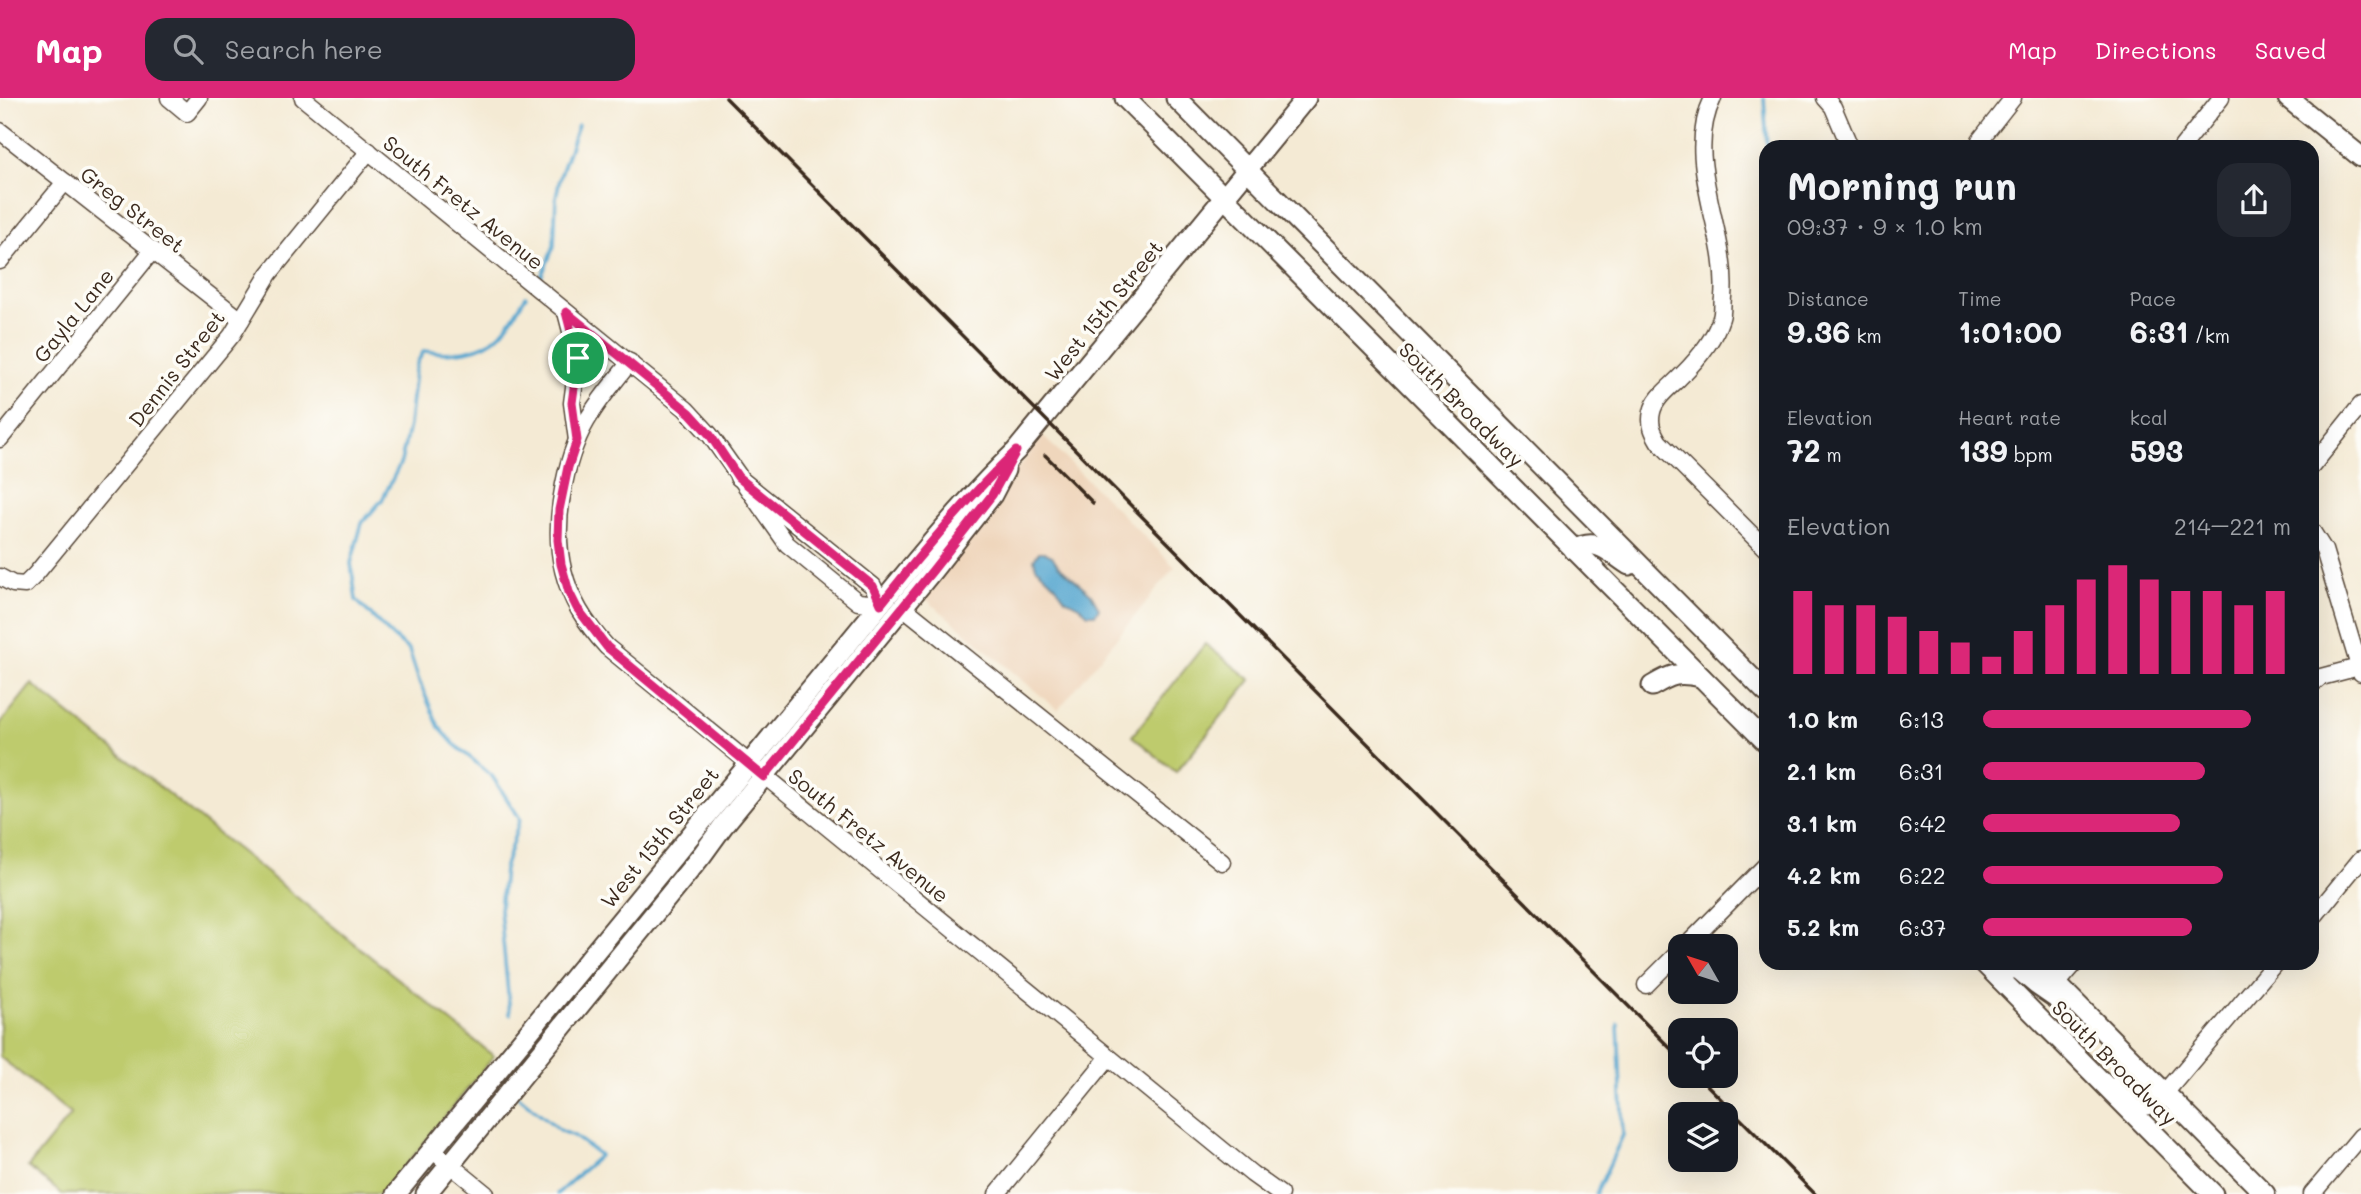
<!DOCTYPE html>
<meta charset="utf-8">
<style>
body{margin:0;font-family:Mali,sans-serif;background:#242831;color:#f1f3f6;height:100vh;display:flex;flex-direction:column;font-size:26px;white-space:nowrap}
*{box-sizing:border-box;margin:0}
p{font-size:23px;color:#9ea1a6}
.icon{flex:none;width:38px;height:38px;fill:none;stroke:currentColor;stroke-width:2;stroke-linecap:round;stroke-linejoin:round}
.map{position:relative;flex:1;overflow:hidden}
.details{position:absolute;left:1759px;top:42px;width:560px;height:830px;display:flex;flex-direction:column;background:#171b24;border-radius:21px;box-shadow:0 7px 28px #0002}
.details>*{flex:none}
.needle{width:46px;rotate:309deg}
.buttons{position:absolute;left:1668px;top:836px;display:grid;gap:14px}
.buttons a{display:grid;place-items:center;width:70px;height:70px;border-radius:14px;background:#171b24;box-shadow:0 7px 28px #0002;font-size:35px}
.pin{position:absolute;display:grid;place-items:center;width:60px;height:60px;color:#fff;margin:-30px;border:4px solid #fff;border-radius:50%;box-shadow:0 2px 7px #0007}
.round{display:grid;place-items:center;flex:none;width:74px;height:74px;border-radius:21px;background:#242831}
.overview{display:flex;align-items:center;justify-content:space-between;height:119px;padding:0 28px}
h1{font-size:38px;font-weight:800;line-height:52px}
.stats{display:grid;grid-template-columns:repeat(3,1fr);gap:10px;height:119px;padding:7px 28px}
.stats div{display:grid;align-content:center}
.stats b{font-size:30px;font-weight:800}
.stats small{font-size:19px;font-weight:400}
.stats p{font-size:19px}
.chart{height:196px;padding:14px 28px}
.chart p{display:flex;justify-content:space-between}
.chart svg{width:100%;height:126px;margin-top:7px;stroke:#db2777;stroke-width:6}
ul{padding:0 28px;list-style:none;font-size:23px}
li{display:grid;grid-template-columns:112px 84px 1fr;align-items:center;height:52px}
li i{height:18px;border-radius:9px;background:#db2777}
header{display:flex;align-items:center;gap:42px;box-sizing:border-box;height:98px;padding:0 35px;background:#db2777;color:#fff}
header strong{font-size:33px}
nav{display:flex;gap:38px;margin-inline-start:auto;font-size:24px}
.search{width:490px;height:63px;background:#242831;display:flex;align-items:center;gap:18px;box-sizing:border-box;padding:0 24px;border-radius:21px;color:#9ea1a6;font-size:26px}
.map>svg:first-child{display:block}
.built{fill:#efd6bc}
.green{fill:#becb6d;stroke:#7c7a46;stroke-width:2}
.water{fill:#55a6cf;stroke:#486876;stroke-width:2}
.lines{fill:none;stroke-linecap:round;stroke-linejoin:round}
.stream{stroke:#55a6cf;stroke-width:3.5}
.minor-casing{stroke:#574739;stroke-width:19}
.major-casing{stroke:#574739;stroke-width:23}
.minor{stroke:#fff;stroke-width:16}
.major{stroke:#fff;stroke-width:19}
.rail{stroke:#3b2a1e;stroke-width:3.5}
.route-casing{stroke:#fff;stroke-width:14}
.route{stroke:#db2777;stroke-width:9}
.labels{text-anchor:middle;dominant-baseline:central;stroke-width:7;stroke-linejoin:round;paint-order:stroke}
.street-label{font-size:21px;fill:#3b2a1e;stroke:#fdfcf7}
</style>
<header>
<strong>Map</strong>
<div class="search"><svg class="icon" aria-label="search" viewBox="0 0 24 24"><circle cx="10" cy="10" r="6"/><path d="M15 15l6 6"/></svg>Search here</div>
<nav><a>Map</a><a>Directions</a><a>Saved</a></nav>
</header>
<div class="map">
<svg width="2361" height="1096" viewBox="0 0 2361 1096">
<rect width="100%" height="100%" fill="#fdfcf7"/>
<filter id="ink" filterUnits="userSpaceOnUse"><feTurbulence type="fractalNoise" baseFrequency=".0143" numOctaves="2"/><feDisplacementMap in="SourceGraphic" scale="14" xChannelSelector="R" yChannelSelector="G"/><feConvolveMatrix kernelMatrix="1 2 1 2 8 2 1 2 1" color-interpolation-filters="sRGB"/></filter>
<filter id="wash" filterUnits="userSpaceOnUse"><feTurbulence type="fractalNoise" baseFrequency=".00686" numOctaves="4" result="noise"/><feDisplacementMap in="SourceGraphic" scale="28" xChannelSelector="R" yChannelSelector="G"/><feGaussianBlur stdDeviation="1.57" result="paint"/><feColorMatrix in="noise" values="0 0 0 0 0 0 0 0 0 0 0 0 0 0 0 0 0 1.4 0 .05"/><feComposite in="paint" operator="in"/></filter>
<g filter="url(#wash)">
<rect width="100%" height="100%" fill="#f4ead4"/>
<path class="built" d="M1043,338L1175,469L1058,612L920,496Z"/>
<g class="green">
<path d="M1205,546L1251,582L1176,674L1132,638Z"/>
<path d="M32,586L494,958L383,1096H62L28,1069L71,1016L0,959V626Z"/>
</g>
<path class="water" d="M1039,454H1044L1052,458L1058,467L1091,496L1099,510L1095,516H1088L1079,508L1065,501L1055,487L1036,469L1034,461Z"/>
<g class="lines">
<g class="stream">
<path d="M1764,0L1767,49"/>
<path d="M541,179L554,148L556,99L561,76L578,27"/>
<path d="M510,916L500,812L504,771L520,721L492,678L454,646L439,629L419,583L409,552L392,538L356,502L351,465L362,425L382,402L401,364L409,327L415,272L418,263L424,253C450,257 482,255 501,235C511,224 518,210 526,198"/>
<path d="M517,997L561,1033L574,1038L600,1057L557,1096"/>
<path d="M1596,1096L1623,1037L1618,926"/>
</g>
</g>
</g>
<g filter="url(#ink)">
<g class="lines">
<g class="minor-casing">
<g id="minor">
<path d="M169,0L187,15L199,0"/>
<path d="M303,0L686,311L710,337L787,446L858,504L881,506L873,488L738,379"/>
<path d="M1713,0C1682,63 1729,134 1723,199C1722,206 1723,214 1721,220C1714,242 1697,262 1682,277C1672,288 1655,299 1652,314C1649,326 1653,334 1659,344L1766,451"/>
<path d="M1825,0L1833,9L1850,49"/>
<path d="M0,33L241,222"/>
<path d="M1980,42L2013,0"/>
<path d="M2182,49L2221,0"/>
<path d="M0,163L65,84"/>
<path d="M566,214L578,260L572,305L577,342"/>
<path d="M630,264C617,281 602,298 591,316C577,337 569,361 564,386C551,450 561,500 607,549L1252,1076L1280,1096"/>
<path d="M0,341L153,152"/>
<path d="M2312,368L2361,307"/>
<path d="M2312,433L2324,452L2361,575"/>
<path d="M0,479L13,486L25,487L35,477L232,237L269,176L369,53"/>
<path d="M903,509L1222,764"/>
<path d="M2312,586L2321,579L2359,569"/>
<path d="M2312,821L2361,761"/>
<path d="M1685,849L1766,767"/>
<path d="M2057,886L2076,864"/>
<path d="M1646,887L1680,853"/>
<path d="M2165,995L2276,864"/>
<path d="M432,1052L486,1096"/>
<path d="M997,1096L1108,960"/>
<path d="M2312,1096L2361,1038"/>
</g>
</g>
<g class="major-casing">
<g id="major">
<path d="M1125,0L1766,644"/>
<path d="M1176,0L1766,594"/>
<path d="M2288,0L2361,59"/>
<path d="M1574,452C1597,438 1610,455 1629,467"/>
<path d="M1652,588C1672,576 1678,574 1701,579"/>
<path d="M1983,864L2213,1096"/>
<path d="M2035,864L2265,1096"/>
<path d="M2000,881L2009,871H2018L2037,887L2063,905"/>
<path d="M2120,986L2141,1004L2148,1007L2158,1003L2165,995"/>
<path d="M396,1096L892,492C932,444 971,396 1016,353L1306,0"/>
<path d="M426,1096L702,757L723,728L933,472L992,397L1005,372"/>
</g>
</g>
<use href="#minor" class="minor"/>
<use href="#major" class="major"/>
<g class="rail">
<path d="M726,0L1680,960"/>
<path d="M1045,357L1093,405"/>
<path d="M1698,978L1815,1096"/>
</g>
</g>
</g>
<g class="lines" filter="url(#ink)">
<g class="route-casing">
<path id="route" d="M566,214L690,315L710,337L738,379L873,488L881,506C923,453 967,400 1016,353L992,397L933,472L764,679L607,549L577,510L569,494L561,466L558,442L559,412L568,369L577,342L572,305L578,260Z"/>
</g>
<use href="#route" class="route"/>
</g>
<g class="labels">
<g class="street-label">
<text transform="translate(464 104) rotate(39)">South Fretz Avenue</text>
<text transform="translate(133 111) rotate(38)">Greg Street</text>
<text transform="translate(1103 212) rotate(-51)">West 15th Street</text>
<text transform="translate(73 217) rotate(-51)">Gayla Lane</text>
<text transform="translate(176 270) rotate(-52)">Dennis Street</text>
<text transform="translate(1462 306) rotate(45)">South Broadway</text>
<text transform="translate(869 737) rotate(39)">South Fretz Avenue</text>
<text transform="translate(659 739) rotate(-51)">West 15th Street</text>
<text transform="translate(2115 964) rotate(45)">South Broadway</text>
</g>
</g>
</svg>
<div class="buttons">
<a><svg class="needle" viewBox="-14 -14 28 28"><path d="M0-13l5 13h-10z" fill="#e53935"/><path d="M0 13l5-13h-10z" fill="#9ea1a6"/></svg></a>
<a><svg class="icon" aria-label="locate" viewBox="0 0 24 24"><circle cx="12" cy="12" r="6"/><path d="M12 2v4M12 18v4M2 12h4M18 12h4"/></svg></a>
<a><svg class="icon" aria-label="layers" viewBox="0 0 24 24"><path d="M12 4l9 5-9 5-9-5zM3 14l9 5 9-5"/></svg></a>
</div>
<div class="pin" style="left:578px;top:260px;background:#1e9e55"><svg class="icon" aria-label="arrive" viewBox="0 0 24 24"><path d="M6 21V4h12l-3 4 3 4H6"/></svg></div>
<section class="details">
<div class="overview"><div><h1>Morning run</h1><p>09:37 · 9 × 1.0 km</p></div><a class="round"><svg class="icon" aria-label="share" viewBox="0 0 24 24"><path d="M12 15V3M7 8l5-5 5 5M5 13v7h14v-7"/></svg></a></div>
<div class="stats">
<div><p>Distance</p><b>9.36<small> km</small></b></div>
<div><p>Time</p><b>1:01:00</b></div>
<div><p>Pace</p><b>6:31<small> /km</small></b></div>
</div>
<div class="stats">
<div><p>Elevation</p><b>72<small> m</small></b></div>
<div><p>Heart rate</p><b>139<small> bpm</small></b></div>
<div><p>kcal</p><b>593</b></div>
</div>
<div class="chart"><p><span>Elevation</span>214–221 m</p>
<svg viewBox="0 0 160 44" preserveAspectRatio="none"><path d="M5 44V15M15 44V20M25 44V20M35 44V24M45 44V29M55 44V33M65 44V38M75 44V29M85 44V20M95 44V11M105 44V6M115 44V11M125 44V15M135 44V15M145 44V20M155 44V15"/></svg>
</div>
<ul>
<li><b>1.0 km</b>6:13<i style="width:87%"></i></li>
<li><b>2.1 km</b>6:31<i style="width:72%"></i></li>
<li><b>3.1 km</b>6:42<i style="width:64%"></i></li>
<li><b>4.2 km</b>6:22<i style="width:78%"></i></li>
<li><b>5.2 km</b>6:37<i style="width:68%"></i></li>
</ul>
</section>
</div>
